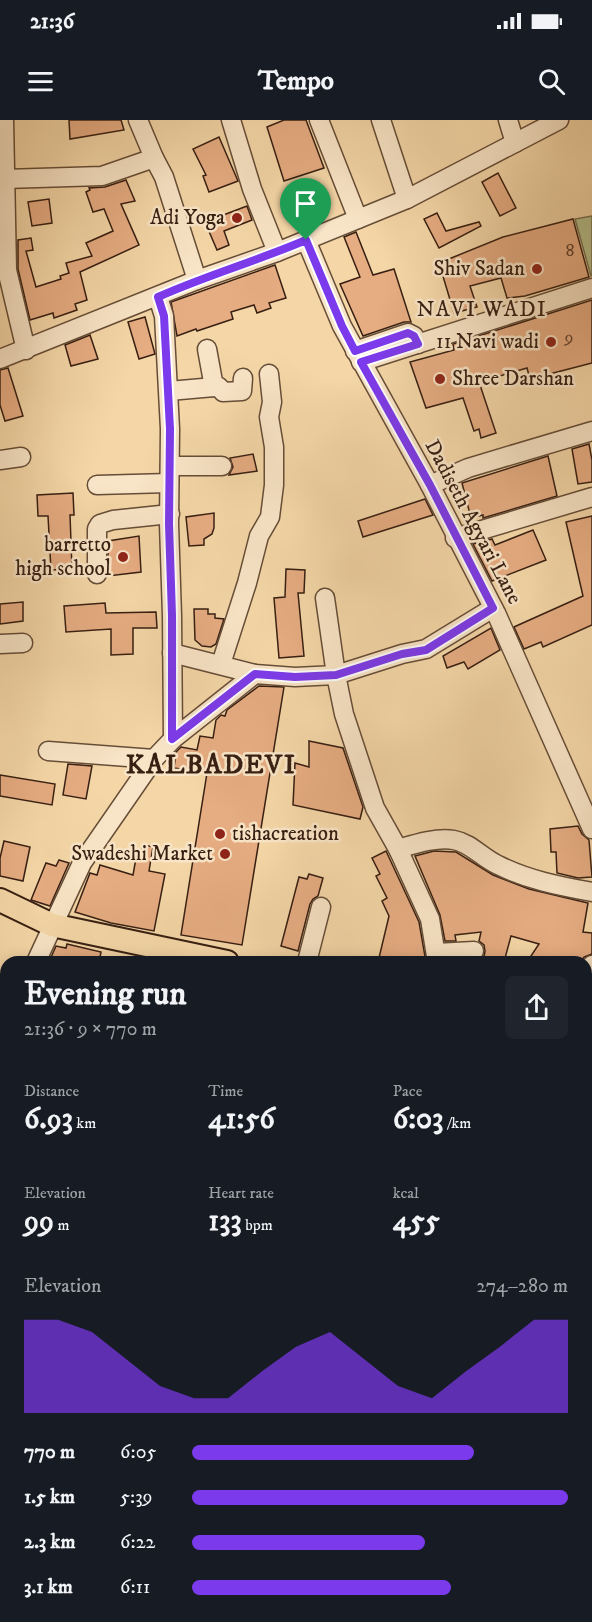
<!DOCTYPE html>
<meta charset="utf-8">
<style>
body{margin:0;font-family:"IM FELL DW Pica",serif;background:#20242c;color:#f1f3f6;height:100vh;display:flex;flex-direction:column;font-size:22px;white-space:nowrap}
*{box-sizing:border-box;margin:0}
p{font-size:20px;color:#9ea1a6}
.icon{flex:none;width:33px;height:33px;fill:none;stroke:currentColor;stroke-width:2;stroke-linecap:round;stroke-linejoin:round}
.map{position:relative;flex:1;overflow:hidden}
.drawer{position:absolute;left:0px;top:836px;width:592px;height:668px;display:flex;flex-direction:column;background:#171b24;border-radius:18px 18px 0 0;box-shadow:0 3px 15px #0003}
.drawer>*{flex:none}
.pin{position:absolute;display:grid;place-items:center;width:51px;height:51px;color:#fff;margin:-62px -26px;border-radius:50% 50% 50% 0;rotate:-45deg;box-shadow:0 0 6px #0007}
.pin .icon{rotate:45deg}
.round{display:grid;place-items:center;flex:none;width:63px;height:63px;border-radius:9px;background:#20242c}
.headline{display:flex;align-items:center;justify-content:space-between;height:102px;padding:0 24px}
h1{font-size:33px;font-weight:700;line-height:45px}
.figures{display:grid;grid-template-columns:repeat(3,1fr);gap:9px;height:102px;padding:6px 24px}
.figures div{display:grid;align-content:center}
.figures b{font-size:30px;font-weight:700}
.figures small{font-size:16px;font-weight:400}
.figures p{font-size:16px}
.chart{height:168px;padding:12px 24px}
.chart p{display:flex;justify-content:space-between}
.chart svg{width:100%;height:108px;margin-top:6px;fill:#7c3aed;opacity:.7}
ul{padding:0 24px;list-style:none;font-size:20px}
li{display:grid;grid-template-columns:96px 72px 1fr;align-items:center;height:45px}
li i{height:15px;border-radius:8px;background:#7c3aed}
.status{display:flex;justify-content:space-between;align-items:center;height:42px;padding:0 30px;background:#171b24;direction:ltr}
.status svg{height:16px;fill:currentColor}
header{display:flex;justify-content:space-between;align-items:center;height:78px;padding:0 24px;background:#171b24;font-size:27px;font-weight:700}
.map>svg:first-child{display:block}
.green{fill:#b5bf8c;stroke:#766f4f;stroke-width:1.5}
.building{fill:#e6ac82;stroke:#371f12;stroke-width:1.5}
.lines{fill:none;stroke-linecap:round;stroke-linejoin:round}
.minor-casing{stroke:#664d37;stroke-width:21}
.major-casing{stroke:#371f12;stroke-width:26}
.minor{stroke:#f8e4c6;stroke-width:18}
.major{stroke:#f4d6a7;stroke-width:22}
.route-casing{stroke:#fff;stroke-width:12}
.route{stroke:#7c3aed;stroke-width:8}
.poi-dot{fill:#8f2418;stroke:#f8e4c6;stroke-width:2}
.labels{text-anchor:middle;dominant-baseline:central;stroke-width:5;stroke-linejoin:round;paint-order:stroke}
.number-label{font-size:18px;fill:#63422e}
.poi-label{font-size:21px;fill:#371f12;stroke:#f8e4c6;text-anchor:end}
.street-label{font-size:21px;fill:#371f12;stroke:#f8e4c6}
.neighbourhood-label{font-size:22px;letter-spacing:1.5px;fill:#371f12;stroke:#f8e4c6}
.district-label{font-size:27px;font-weight:bold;letter-spacing:1.5px;fill:#371f12;stroke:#f8e4c6}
</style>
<div class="status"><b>21:36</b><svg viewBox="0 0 49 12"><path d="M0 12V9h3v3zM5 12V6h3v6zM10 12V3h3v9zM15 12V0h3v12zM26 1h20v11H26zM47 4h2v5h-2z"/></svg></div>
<header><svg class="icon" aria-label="menu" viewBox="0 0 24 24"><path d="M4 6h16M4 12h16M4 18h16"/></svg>Tempo<svg class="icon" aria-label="search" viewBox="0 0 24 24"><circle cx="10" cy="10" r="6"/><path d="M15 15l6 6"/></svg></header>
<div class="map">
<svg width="592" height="1502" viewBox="0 0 592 1502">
<rect width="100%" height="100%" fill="#f4d6a7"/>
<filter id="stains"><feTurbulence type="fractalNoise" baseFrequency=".00333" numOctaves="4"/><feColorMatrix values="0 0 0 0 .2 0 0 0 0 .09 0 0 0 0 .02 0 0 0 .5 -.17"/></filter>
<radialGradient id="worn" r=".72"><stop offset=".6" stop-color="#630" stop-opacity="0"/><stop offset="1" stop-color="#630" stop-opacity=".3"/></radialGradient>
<path class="green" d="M592,96V155L591,156L575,99Z"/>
<g class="building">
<path d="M69,0H121L124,10L70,19Z"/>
<path d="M284,0H306L324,48L284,61L267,7Z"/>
<path d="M219,17L238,61L209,72L203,56L206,55L193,29Z"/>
<path d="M498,53L516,88L500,96L482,62Z"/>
<path d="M126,60L135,81L121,84L139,125L80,152L87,180L75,184L77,190L54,198L53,193L30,200L18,149V120L31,118L33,130L26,131L36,167L61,159L60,156L69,153L66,143L92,136L86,123L113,111L104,89L93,92L86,72L90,70L89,68L105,67Z"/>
<path d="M49,79L52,103L32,106L28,82Z"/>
<path d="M247,86L252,100L224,111L229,125L217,130L205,102Z"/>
<path d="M437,93L446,111L479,102L481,106L439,128L424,99Z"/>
<path d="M573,99L589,157L525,176L507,178L501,158L470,166L477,187L454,193L439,143L503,117Z"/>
<path d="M356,112L373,155L394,149L411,202H404L363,216L340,164L360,157L344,117Z"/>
<path d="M275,145L286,178L269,183L271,188L257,193L254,185L231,192L233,199L197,211L196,209L177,216L171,182Z"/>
<path d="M592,180V243L530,259L527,248L479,262L496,313L481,318L479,309L474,311L463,278L426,288L410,242L454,230L453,224Z"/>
<path d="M145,197L155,234L139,239L128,202Z"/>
<path d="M90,215L98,239L71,246L65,225Z"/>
<path d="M8,248L23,296L5,301L0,285V250Z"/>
<path d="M589,324L592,340V362L578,364L572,329Z"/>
<path d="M253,334L257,351L229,355L233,347L230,338Z"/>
<path d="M548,336L557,376L483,398V395L471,398L462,363Z"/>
<path d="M73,373L74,395H70L72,449L51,450L48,396H38L37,375Z"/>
<path d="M425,379L433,395L363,417L358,401Z"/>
<path d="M214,393V408L212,414L204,419V425L189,426L186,397Z"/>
<path d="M592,396V505L543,527L541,522L524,529L514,507L583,476L566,402Z"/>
<path d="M533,410L546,440L492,461L473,424L492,419L495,425Z"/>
<path d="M139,416L141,452L108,456V421Z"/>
<path d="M286,449L305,450L304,473H298L304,536L279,538L274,478L285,477Z"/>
<path d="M23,482V501L0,504V484Z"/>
<path d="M105,483L106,493L156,492L157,508H133V534L111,535V509L66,512L64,486Z"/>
<path d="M194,489H208V494H215V498L224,499L216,524L211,527L202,526L195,520Z"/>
<path d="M491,508L500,530L468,549L464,542L447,548L443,536Z"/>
<path d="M259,566L284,567L242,825L181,815L207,653L174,648L176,632L181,627L197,630L200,616L213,618L216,600L221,595L225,596L227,590Z"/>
<path d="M309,621L343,628L363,687L360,699L293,685L295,643L309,647Z"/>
<path d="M68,644L92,646L86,679L63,675Z"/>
<path d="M0,655L55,664L52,685L0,676Z"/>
<path d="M578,706L582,714L589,720L592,757L578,758L557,753L556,732H551L550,709Z"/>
<path d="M4,721L30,727L23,761L0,756V738Z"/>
<path d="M144,725L153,727L149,751L165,754L154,811L111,803L75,792L90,753L97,755L100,745L133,755L136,738Z"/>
<path d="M386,731L419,802L426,842H378L389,796L382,781L387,778L376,756L380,754L372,738Z"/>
<path d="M434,731L456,732L493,755L529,769L588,783L583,812L592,813V834L584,837L581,842H527L539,824L511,816L504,842H477L484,837L485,831L484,825L479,821L481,812L455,815L456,821H445L440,795L415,736Z"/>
<path d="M59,740L69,743L50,786L31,780L46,743L56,746Z"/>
<path d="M309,754L323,758L318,776L313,779L310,784L298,831L281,826L299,757L307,759Z"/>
<path d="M67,824L101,832L99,842H49L56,826L66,828Z"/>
</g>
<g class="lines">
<g class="minor-casing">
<g id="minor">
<path d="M4,0L7,150L26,230"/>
<path d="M138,0L154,38"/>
<path d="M231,0L252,69L277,132"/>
<path d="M319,0L358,99"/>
<path d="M381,0L407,79"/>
<path d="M508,0L515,23"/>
<path d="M5,59L102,56L154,38L164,57L197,160"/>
<path d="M306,120L342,206L430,365L496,493L592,709"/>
<path d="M158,177L164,196L170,309L169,404L172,496L173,619"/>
<path d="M207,229L214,267"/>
<path d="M355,231L408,213L414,216L418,224"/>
<path d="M0,239L197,160L277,132L407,79L559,0"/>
<path d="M361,242L592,168"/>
<path d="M169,271L214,267H219L223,272L242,271L243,258"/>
<path d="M0,340L21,337"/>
<path d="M170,346H222"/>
<path d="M97,365L169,363"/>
<path d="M430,365L468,348L592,311"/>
<path d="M455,418L592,377"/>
<path d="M97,454V409L100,404L113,400L170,394"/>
<path d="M325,478L336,555L344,594L375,688L398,729L430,799L437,842"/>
<path d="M0,524L23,523"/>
<path d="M172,533L255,554L295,557L336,555L402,534L426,529L493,488"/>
<path d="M221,544L247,463L259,416L270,397L274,365V327L269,297L272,282L269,254"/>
<path d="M48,631L154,639"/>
<path d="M398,729C415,724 436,717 454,720C471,723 482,738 498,745C528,760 559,766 592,772"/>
<path d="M436,833L474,831"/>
<path d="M36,842L82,743L154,639L173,619L255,554"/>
<path d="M307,842L321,787"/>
<path d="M586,869L592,845"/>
<path d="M0,899L6,890"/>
<path d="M0,922L6,927"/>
<path d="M586,979L592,987"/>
<path d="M0,1038L6,1028"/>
<path d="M0,1050L6,1052"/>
<path d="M586,1298L592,1294"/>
<path d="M0,1412H6"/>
<path d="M586,1440L592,1450"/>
<path d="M30,1497V1502"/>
<path d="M130,1497V1502"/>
<path d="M232,1497L233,1502"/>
<path d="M288,1497V1502"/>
<path d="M461,1497L462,1502"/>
</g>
</g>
<g class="major-casing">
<g id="major">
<path d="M0,780L52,805L227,842"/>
<path d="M586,1075L592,1080"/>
</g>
</g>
<use href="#minor" class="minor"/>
<use href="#major" class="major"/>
</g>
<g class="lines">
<g class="route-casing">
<path id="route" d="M306,120L342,206L355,231L408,213L414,216L418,224L361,242L430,365L493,488L426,530L402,534L336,555L295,557L255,554L172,619V496L169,404L170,309L164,196L158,177C207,155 257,141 306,120Z"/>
</g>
<use href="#route" class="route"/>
</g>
<g class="poi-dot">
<circle cx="237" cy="98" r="6"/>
<circle cx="537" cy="149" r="6"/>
<circle cx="551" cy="222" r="6"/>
<circle cx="440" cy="259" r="6"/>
<circle cx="123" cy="437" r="6"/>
<circle cx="220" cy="714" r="6"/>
<circle cx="225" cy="734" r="6"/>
</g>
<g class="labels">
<g class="number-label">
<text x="570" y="131">8</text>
<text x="569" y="218">9</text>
</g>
<g class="poi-label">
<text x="225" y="98">Adi Yoga</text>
<text x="525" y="149">Shiv Sadan</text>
<text x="539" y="222">11 Navi wadi</text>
<text x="452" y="259" text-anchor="start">Shree Darshan</text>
<text x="111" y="425">barretto<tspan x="111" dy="24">high school</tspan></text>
<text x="232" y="714" text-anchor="start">tishacreation</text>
<text x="213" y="734">Swadeshi Market</text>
</g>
<g class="street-label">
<text transform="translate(473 402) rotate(62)">Dadiseth Agyari Lane</text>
</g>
<g class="neighbourhood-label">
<text x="482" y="189">NAVI WADI</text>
</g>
<g class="district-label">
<text x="211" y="645">KALBADEVI</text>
</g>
</g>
<rect width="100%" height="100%" filter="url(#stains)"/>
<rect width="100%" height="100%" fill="url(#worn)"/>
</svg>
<div class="pin" style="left:306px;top:120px;background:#1e9e55"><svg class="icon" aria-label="arrive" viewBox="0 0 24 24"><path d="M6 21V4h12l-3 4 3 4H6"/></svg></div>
<section class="drawer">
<div class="headline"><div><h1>Evening run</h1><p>21:36 · 9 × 770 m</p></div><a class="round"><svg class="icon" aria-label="share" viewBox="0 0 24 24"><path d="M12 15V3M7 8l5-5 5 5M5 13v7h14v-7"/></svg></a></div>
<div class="figures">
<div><p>Distance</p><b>6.93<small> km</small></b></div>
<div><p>Time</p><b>41:56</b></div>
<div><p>Pace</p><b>6:03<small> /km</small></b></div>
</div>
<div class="figures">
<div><p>Elevation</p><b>99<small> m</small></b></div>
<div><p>Heart rate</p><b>133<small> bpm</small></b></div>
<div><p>kcal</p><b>455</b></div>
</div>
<div class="chart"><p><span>Elevation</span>274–280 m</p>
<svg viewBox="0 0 160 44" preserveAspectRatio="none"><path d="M0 44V6L10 6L20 11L30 22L40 33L50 38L60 38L70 27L80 17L90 11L100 22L110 33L120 38L130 27L140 17L150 6L160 6V44z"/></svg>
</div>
<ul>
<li><b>770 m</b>6:05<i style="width:75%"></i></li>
<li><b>1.5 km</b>5:39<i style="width:100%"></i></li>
<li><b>2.3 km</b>6:22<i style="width:62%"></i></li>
<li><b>3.1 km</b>6:11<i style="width:69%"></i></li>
</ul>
</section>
</div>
